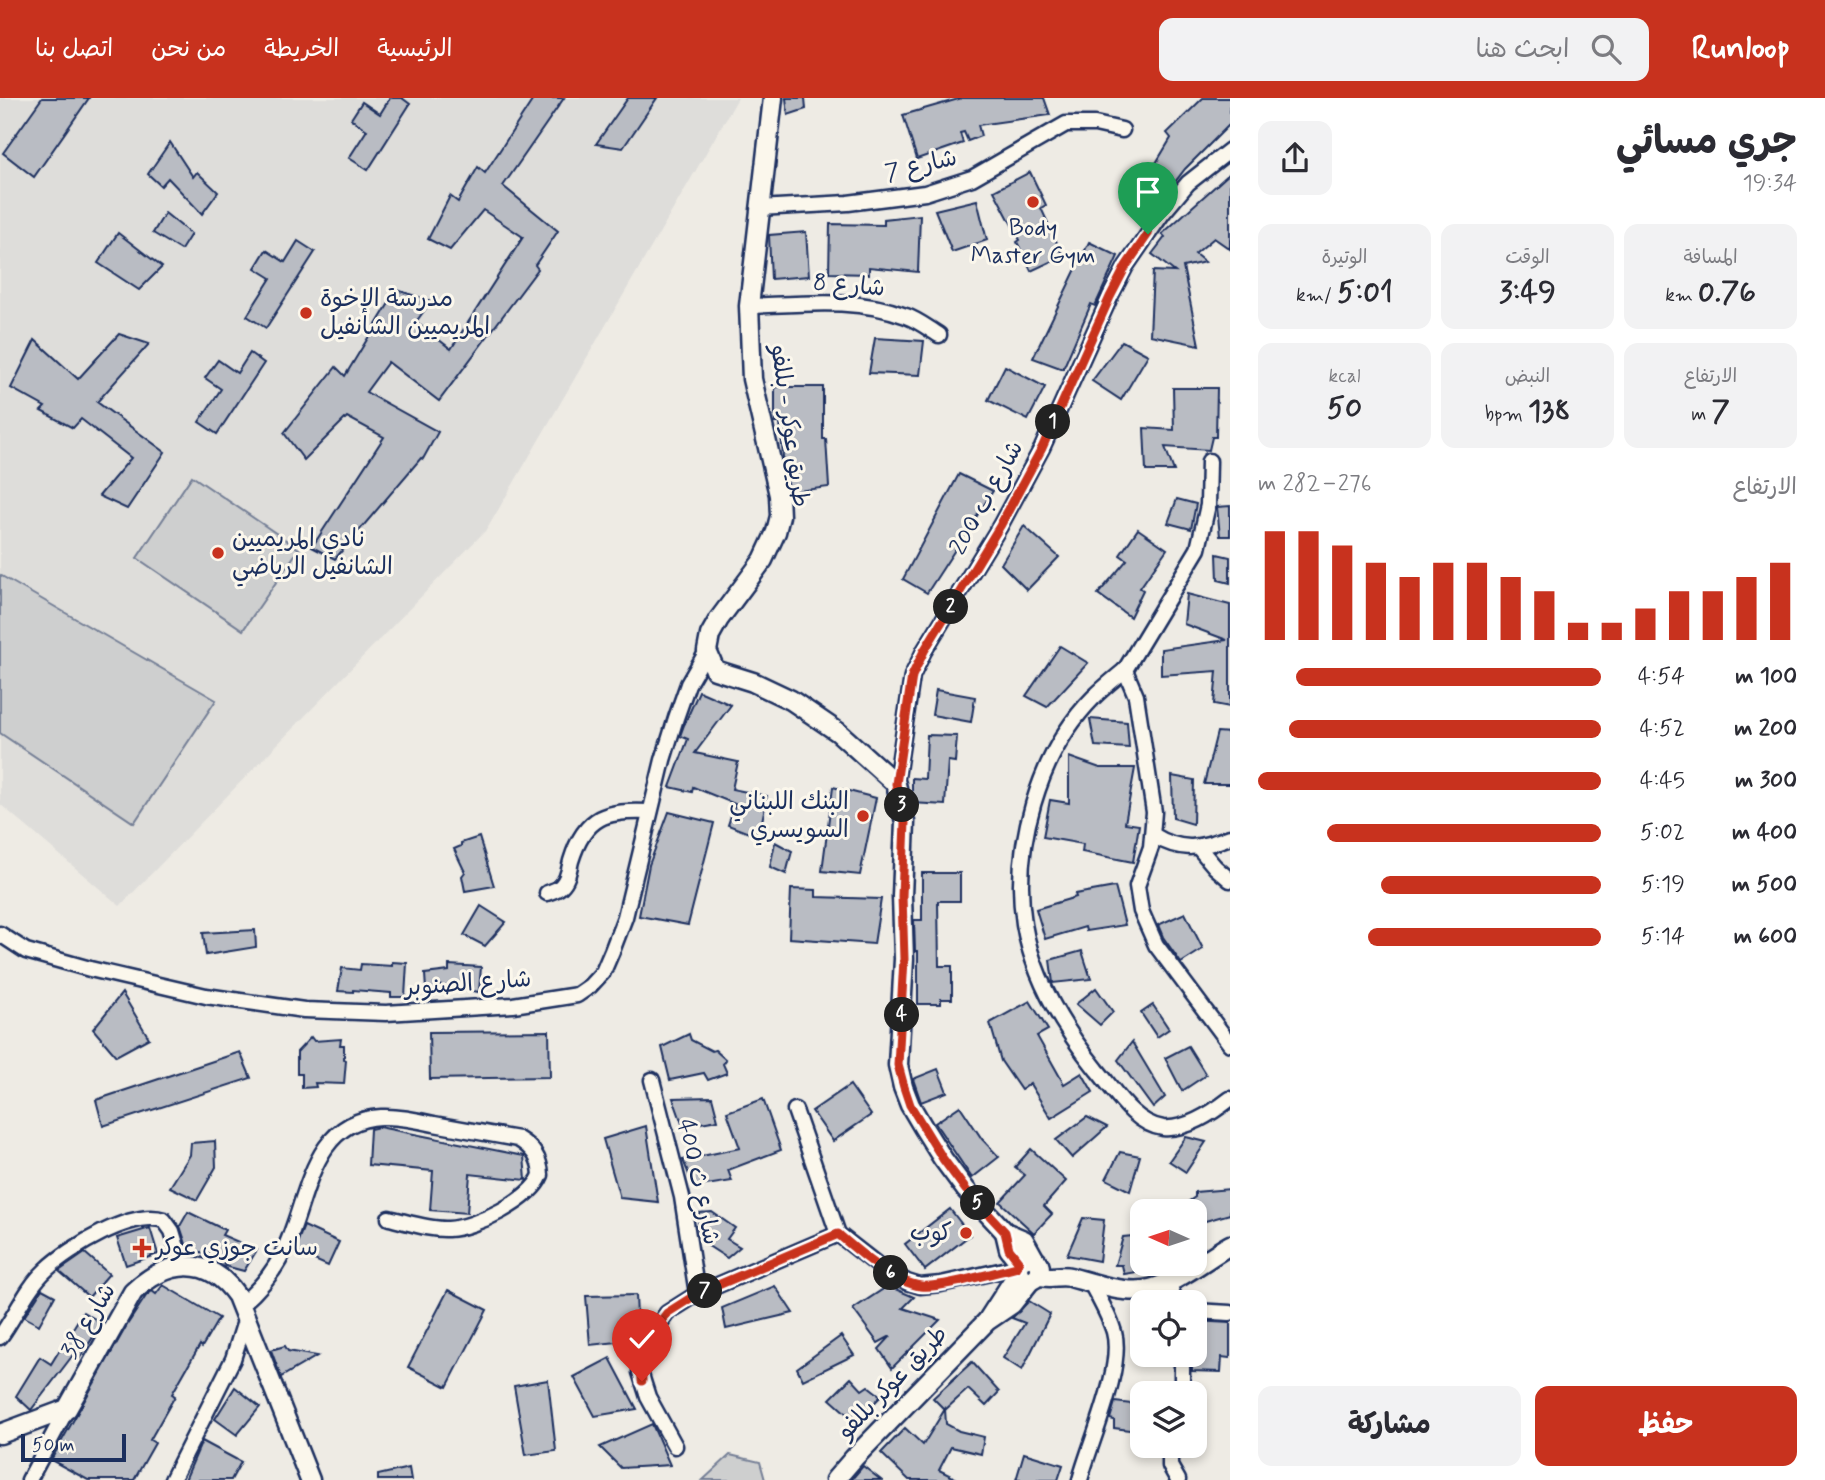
<!DOCTYPE html>
<html lang="ar">
<meta charset="utf-8">
<style>
body{margin:0;font-family:Mynerve,"Playpen Sans Arabic",sans-serif;background:#f2f2f3;color:#2b2b33;direction:rtl;height:100vh;display:flex;flex-direction:column;font-size:26px;white-space:nowrap}
*{box-sizing:border-box;margin:0}
p{font-size:23px;color:#7c7c81}
.icon{flex:none;width:38px;height:38px;fill:none;stroke:currentColor;stroke-width:2;stroke-linecap:round;stroke-linejoin:round}
.map{position:relative;flex:1;overflow:hidden;direction:ltr}
.drawer{display:flex;flex-direction:column;background:#fff;width:595px}
.drawer>*{flex:none}
.needle{width:46px;rotate:273deg}
.controls{position:absolute;left:1130px;top:1101px;display:grid;gap:14px}
.controls a{display:grid;place-items:center;width:77px;height:77px;border-radius:14px;background:#fff;box-shadow:0 4px 10px #0003;font-size:35px}
.scale{position:absolute;left:21px;bottom:18px;width:105px;box-sizing:border-box;padding-left:7px;border:4px solid #1b2f5e;border-top:0;font-size:19px;line-height:24px;white-space:nowrap;color:#1b2f5e;-webkit-text-stroke:5px #fbf7ec;paint-order:stroke}
.pin{position:absolute;display:grid;place-items:center;width:60px;height:60px;color:#fff;margin:-72px -30px;border-radius:50% 50% 50% 0;rotate:-45deg;box-shadow:0 0 7px #0007}
.pin .icon{rotate:45deg}
.km{position:absolute;width:35px;height:35px;margin:-18px;border-radius:50%;background:#222;color:#fff;font-size:19px;line-height:35px;text-align:center}
.round{display:grid;place-items:center;flex:none;width:74px;height:74px;border-radius:14px;background:#f2f2f3}
.head{display:flex;align-items:center;justify-content:space-between;height:119px;padding:0 28px}
h1{font-size:38px;font-weight:700;line-height:52px}
.stats{display:grid;grid-template-columns:repeat(3,1fr);gap:10px;height:119px;padding:7px 28px}
.stats div{display:grid;align-content:center;border-radius:14px;background:#f2f2f3;text-align:center}
.stats b{font-size:30px;font-weight:700}
.stats small{font-size:19px;font-weight:400}
.stats p{font-size:19px}
.chart{height:196px;padding:14px 28px}
.chart p{display:flex;justify-content:space-between}
.chart svg{width:100%;height:126px;margin-top:7px;stroke:#c8321e;stroke-width:6}
.action{display:flex;gap:14px;margin-top:auto;padding:14px 28px}
.action a{flex:1;height:80px;border-radius:14px;background:#c8321e;color:#fff;font-size:28px;font-weight:700;line-height:80px;text-align:center}
.action a+a{background:#f2f2f3;color:#2b2b33}
ul{padding:0 28px;list-style:none;font-size:23px}
li{display:grid;grid-template-columns:112px 84px 1fr;align-items:center;height:52px}
li i{height:18px;border-radius:9px;background:#c8321e}
header{display:flex;align-items:center;gap:42px;box-sizing:border-box;height:98px;padding:0 35px;background:#c8321e;color:#fff}
header strong{font-size:33px}
nav{display:flex;gap:38px;margin-inline-start:auto;font-size:24px}
.search{width:490px;height:63px;background:#f2f2f3;display:flex;align-items:center;gap:18px;box-sizing:border-box;padding:0 24px;border-radius:14px;color:#7c7c81;font-size:26px}
main{display:flex;flex:1;min-height:0}
.map>svg:first-child{display:block}
.built{fill:#deddda}
.green{fill:#cecfcf;stroke:#747f96;stroke-width:2}
.building{fill:#b9bcc3;stroke:#1b2f5e;stroke-width:2}
.lines{fill:none;stroke-linecap:round;stroke-linejoin:round}
.minor-casing{stroke:#1b2f5e;stroke-width:19}
.tertiary-casing{stroke:#1b2f5e;stroke-width:23}
.minor{stroke:#fbf7ec;stroke-width:14}
.tertiary{stroke:#fbf7ec;stroke-width:18}
.route-casing{stroke:#fff;stroke-width:14}
.route{stroke:#c8321e;stroke-width:9}
.poi-dot{fill:#c8321e;stroke:#fbf7ec;stroke-width:2.5}
.labels{text-anchor:middle;dominant-baseline:central;stroke-width:6;stroke-linejoin:round;paint-order:stroke}
.street-label{font-size:24px;fill:#1b2f5e;stroke:#fbf7ec}
.poi-label{font-size:24px;fill:#1b2f5e;stroke:#fbf7ec;text-anchor:start}
</style>
<header>
<strong>Runloop</strong>
<div class="search"><svg class="icon" aria-label="search" viewBox="0 0 24 24"><circle cx="10" cy="10" r="6"/><path d="M15 15l6 6"/></svg>ابحث هنا</div>
<nav><a>الرئيسية</a><a>الخريطة</a><a>من نحن</a><a>اتصل بنا</a></nav>
</header>
<main>
<section class="drawer">
<div class="head"><div><h1>جري مسائي</h1><p>19:34</p></div><a class="round"><svg class="icon" aria-label="share" viewBox="0 0 24 24"><path d="M12 15V3M7 8l5-5 5 5M5 13v7h14v-7"/></svg></a></div>
<div class="stats">
<div><p>المسافة</p><b>0.76<small> km</small></b></div>
<div><p>الوقت</p><b>3:49</b></div>
<div><p>الوتيرة</p><b>5:01<small> /km</small></b></div>
</div>
<div class="stats">
<div><p>الارتفاع</p><b>7<small> m</small></b></div>
<div><p>النبض</p><b>138<small> bpm</small></b></div>
<div><p>kcal</p><b>50</b></div>
</div>
<div class="chart"><p><span>الارتفاع</span>276–282 m</p>
<svg viewBox="0 0 160 44" preserveAspectRatio="none"><path d="M5 44V6M15 44V6M25 44V11M35 44V17M45 44V22M55 44V17M65 44V17M75 44V22M85 44V27M95 44V38M105 44V38M115 44V33M125 44V27M135 44V27M145 44V22M155 44V17"/></svg>
</div>
<ul>
<li><b>100 m</b>4:54<i style="width:89%"></i></li>
<li><b>200 m</b>4:52<i style="width:91%"></i></li>
<li><b>300 m</b>4:45<i style="width:100%"></i></li>
<li><b>400 m</b>5:02<i style="width:80%"></i></li>
<li><b>500 m</b>5:19<i style="width:64%"></i></li>
<li><b>600 m</b>5:14<i style="width:68%"></i></li>
</ul>
<div class="action"><a>حفظ</a><a>مشاركة</a></div>
</section>
<div class="map">
<svg width="1230" height="1382" viewBox="0 0 1230 1382">
<rect width="100%" height="100%" fill="#eeebe4"/>
<filter id="ink" filterUnits="userSpaceOnUse"><feTurbulence type="fractalNoise" baseFrequency=".0143" numOctaves="2"/><feDisplacementMap in="SourceGraphic" scale="14" xChannelSelector="R" yChannelSelector="G"/><feConvolveMatrix kernelMatrix="1 2 1 2 8 2 1 2 1" color-interpolation-filters="sRGB"/></filter>
<g filter="url(#ink)">
<path class="built" d="M0,0H738L487,431L120,808L0,706Z"/>
<g class="green">
<path d="M192,378L299,451L243,532L137,460Z"/>
<path d="M0,477L216,602L134,725L0,635Z"/>
<path d="M730,1357L760,1364L765,1382H703Z"/>
</g>
<g class="building">
<path d="M42,0H89L34,79L3,55Z"/>
<path d="M390,0H402L410,6L368,72L349,60L367,32L351,21L362,4L380,16Z"/>
<path d="M534,0H564L503,88L558,133L535,167L538,171L439,303L388,264L366,294L438,334L423,361L421,360L335,461L312,449L384,339L347,319L304,362L284,335L336,269L345,278L397,192L431,203L416,224L451,251L523,139L483,112L450,152L428,141L450,98L458,104L478,69L485,75Z"/>
<path d="M628,0H657L623,50L596,46Z"/>
<path d="M786,0H805L806,11L788,17Z"/>
<path d="M962,0H1044L1050,17L978,27L981,38L968,43L964,34L960,35L963,45L917,61L903,17Z"/>
<path d="M1203,0H1230V26L1185,71L1145,123L1129,110L1171,40L1167,35Z"/>
<path d="M170,44L193,79L197,74L218,94L202,116L168,80L161,88L148,76Z"/>
<path d="M1030,74L1046,107L1041,110L1063,158L1031,173L1017,144L1020,142L994,93Z"/>
<path d="M1230,75V151L1214,140L1195,156L1205,164L1183,169L1199,247L1150,237L1153,173L1175,174L1152,156L1165,139L1162,136Z"/>
<path d="M977,102L987,142L952,154L935,112Z"/>
<path d="M165,115L191,136L181,152L153,135Z"/>
<path d="M920,117L918,174L869,169V176L829,175L830,126L884,127V121Z"/>
<path d="M806,134L809,178L771,181L769,137Z"/>
<path d="M118,135L162,169L139,192L98,165Z"/>
<path d="M298,143L315,154L266,230L247,218L271,180L255,170L266,152L285,164Z"/>
<path d="M1089,144L1118,158L1095,208L1091,206L1063,271L1033,260Z"/>
<path d="M119,236L149,246L97,304L165,354L127,411L99,398L131,360L81,321L73,330L41,313L45,309L11,290L35,242L78,281Z"/>
<path d="M875,240L924,243L920,277L869,275Z"/>
<path d="M1122,243L1148,257L1121,302L1092,283Z"/>
<path d="M250,255L264,265L217,336L199,324L221,291L205,280L218,262L237,275Z"/>
<path d="M1005,268L1045,289L1028,322L988,302Z"/>
<path d="M775,289H823V341H826L829,389L790,394L784,370L780,325H775Z"/>
<path d="M1173,290H1217L1216,339H1212L1209,352L1165,349L1174,373H1146L1144,330L1174,332Z"/>
<path d="M959,376L993,393L927,495L903,481Z"/>
<path d="M1177,401L1196,406L1191,431L1168,425Z"/>
<path d="M1230,408V438H1220L1217,409Z"/>
<path d="M1024,428L1059,459L1027,492L1001,466Z"/>
<path d="M1138,431L1167,451L1140,490L1143,492L1130,519L1098,496L1127,462L1120,457Z"/>
<path d="M1217,456L1230,459V485L1218,482Z"/>
<path d="M1187,496L1230,507V609L1214,606L1217,573L1161,577V551L1227,542L1184,526Z"/>
<path d="M1060,548L1088,565L1047,609L1026,598Z"/>
<path d="M936,592L975,599L971,624L932,617Z"/>
<path d="M699,593L731,607L695,655L738,664L732,691L767,698L759,739L728,727L735,706L693,689L692,694L670,689L688,641L680,638L684,627Z"/>
<path d="M1090,621L1127,624L1129,650L1095,648Z"/>
<path d="M1217,634L1230,635V686H1204Z"/>
<path d="M927,637L957,638L955,664L948,663L945,707L912,705V680L925,681Z"/>
<path d="M1069,659L1100,670H1135L1125,725L1139,727L1133,764L1082,754L1083,746L1043,739L1050,702L1069,705Z"/>
<path d="M1172,678L1194,682L1193,726L1173,720Z"/>
<path d="M833,689L876,700L860,777L822,773Z"/>
<path d="M669,714L714,725L688,827L639,818L649,767Z"/>
<path d="M479,739L494,788L465,793L462,778L465,774L454,751L461,748V745Z"/>
<path d="M775,744L792,753L786,776L770,769Z"/>
<path d="M922,775H960V803H938L939,868H952V901H941V906H918V853H915L914,822H922Z"/>
<path d="M1115,789L1125,827L1086,833L1085,829L1045,841L1036,811L1076,799L1075,796Z"/>
<path d="M791,791L816,792V799L881,801L874,846L789,840Z"/>
<path d="M481,808L506,824L485,848L464,837Z"/>
<path d="M1185,815L1203,851L1181,865L1163,839L1158,827Z"/>
<path d="M255,832L256,849L206,857L203,835Z"/>
<path d="M1082,853L1091,881L1053,885L1050,862Z"/>
<path d="M392,864L407,865L405,899H391V895L353,892V894L338,893L342,870L360,872L361,866L392,868Z"/>
<path d="M449,867L481,869L479,894L437,887V891L426,892L425,876L449,873Z"/>
<path d="M1096,890L1113,914L1100,927L1076,906Z"/>
<path d="M122,895L149,940L116,958L93,931Z"/>
<path d="M1030,903L1048,932L1037,938L1064,986L1082,975L1093,994L1051,1020L1030,986L1021,992L1001,963L990,925Z"/>
<path d="M1153,907L1169,931L1157,939L1141,915Z"/>
<path d="M549,933L550,979L430,981L429,934Z"/>
<path d="M689,936L691,942L712,953L715,952L726,962L723,966L727,975L708,982L704,975L670,982L662,949Z"/>
<path d="M311,939L314,943L341,941L340,947H344V961L346,962L344,986L315,985L316,989L302,990V976H297V954Z"/>
<path d="M1132,944L1165,999L1153,1010L1118,962Z"/>
<path d="M1188,948L1206,977L1182,993L1165,960Z"/>
<path d="M240,954L251,980L103,1028L96,1002Z"/>
<path d="M938,971L947,994L921,1004L913,981Z"/>
<path d="M850,987L871,1017L833,1043L812,1013Z"/>
<path d="M712,999L718,1022L683,1028L673,1000Z"/>
<path d="M763,1001L781,1052L728,1072L732,1083L694,1089L683,1062L740,1050L727,1014Z"/>
<path d="M960,1008L982,1041L999,1059L972,1080L935,1025Z"/>
<path d="M1087,1019L1107,1029L1072,1060L1056,1042Z"/>
<path d="M646,1028L658,1104L620,1100L603,1041Z"/>
<path d="M379,1029L524,1058L526,1082L470,1076L467,1115L430,1112L433,1073L368,1067L370,1031Z"/>
<path d="M1186,1039L1206,1044L1186,1074L1169,1063Z"/>
<path d="M215,1043L216,1069L197,1102L170,1089L190,1057L191,1045Z"/>
<path d="M1031,1051L1066,1083L1044,1108L1052,1116L1034,1135L1000,1104L1025,1077L1015,1069Z"/>
<path d="M1120,1054L1140,1058L1130,1093L1106,1081Z"/>
<path d="M1230,1091V1116L1195,1126V1113H1175L1195,1099V1094Z"/>
<path d="M950,1111L970,1137L925,1172L905,1146Z"/>
<path d="M188,1114L225,1132L222,1137L257,1152L244,1173L225,1168L217,1157L188,1152L180,1128Z"/>
<path d="M712,1114L735,1130L727,1141L740,1149L727,1160L699,1142L704,1134L698,1132L699,1115Z"/>
<path d="M1083,1120L1104,1122L1099,1163L1067,1157Z"/>
<path d="M304,1128L339,1144L328,1168L294,1153Z"/>
<path d="M150,1130L158,1156L126,1167L117,1140Z"/>
<path d="M1143,1137V1173L1124,1176L1122,1167H1115L1123,1139Z"/>
<path d="M85,1155L109,1176L89,1199L59,1173Z"/>
<path d="M163,1187L219,1220L202,1249L200,1247L172,1296L175,1298L150,1342L155,1345L134,1382H88L51,1362L127,1227L146,1198L152,1193L156,1196Z"/>
<path d="M775,1188L793,1215L726,1231L722,1210Z"/>
<path d="M888,1188L914,1199L903,1210L940,1222L892,1270L879,1251L891,1238L878,1245L853,1211Z"/>
<path d="M42,1191L55,1198L39,1227L24,1219Z"/>
<path d="M448,1192L487,1212L447,1289L408,1269Z"/>
<path d="M636,1197L638,1240L636,1242L590,1247L586,1198Z"/>
<path d="M1029,1203L1050,1216L1022,1272L1003,1260L1025,1225L1012,1220Z"/>
<path d="M83,1214L102,1225L79,1261L73,1257L31,1312L16,1298L40,1259L51,1266Z"/>
<path d="M1195,1223L1230,1225V1260L1222,1259L1221,1274L1192,1273V1256H1195Z"/>
<path d="M841,1238L854,1257L803,1282L797,1270Z"/>
<path d="M285,1248L288,1253L317,1258L281,1279L271,1252Z"/>
<path d="M610,1260L637,1311L595,1318L574,1279Z"/>
<path d="M972,1264L999,1294L986,1308L968,1291L945,1312L933,1300Z"/>
<path d="M851,1280L862,1292L868,1288L881,1298L856,1324L830,1301Z"/>
<path d="M548,1282L556,1353L526,1357L514,1288Z"/>
<path d="M235,1289L260,1309L237,1337L215,1321Z"/>
<path d="M1115,1304L1140,1307L1137,1333L1114,1330V1322L1110,1321Z"/>
<path d="M945,1311L946,1326L959,1333L984,1339L981,1356L951,1349L939,1372L959,1382H909L881,1355L905,1330L923,1347Z"/>
<path d="M652,1326L670,1367L621,1370L600,1349Z"/>
<path d="M202,1343L241,1364L231,1382H185Z"/>
<path d="M1024,1355L1063,1367L1058,1382H1016Z"/>
<path d="M863,1368L881,1382H851Z"/>
<path d="M409,1370L411,1382H378V1377Z"/>
</g>
<g class="lines">
<g class="minor-casing">
<g id="minor">
<path d="M759,110L848,105L925,95L972,80L1066,26H1095L1122,32"/>
<path d="M749,208C801,206 857,199 906,218C918,222 929,231 939,237"/>
<path d="M1125,572L1198,451L1208,407L1209,363"/>
<path d="M896,686L912,578L924,553L1000,428L1042,350L1110,199L1126,168L1162,116L1188,85L1230,52"/>
<path d="M1153,737C1182,755 1201,750 1230,739"/>
<path d="M1199,750L1215,769L1230,782"/>
<path d="M547,795C551,793 558,792 561,788C568,782 569,771 571,763C585,717 607,712 650,714"/>
<path d="M0,836L26,853L90,871L206,898L304,912L386,915L513,907L577,897L590,888L603,874L612,853L625,819L663,662L676,620L688,586L707,553"/>
<path d="M1230,946L1156,847L1141,813L1137,788L1151,749L1154,714L1136,598L1125,572C1114,581 1103,590 1093,600C1038,656 1012,750 1024,826C1033,880 1064,931 1097,972C1115,993 1134,1026 1163,1030C1187,1032 1212,1015 1230,1001"/>
<path d="M652,982L682,1099L697,1196"/>
<path d="M795,1012L838,1136L879,1168L907,1184L920,1188L941,1186L1017,1169"/>
<path d="M1168,1184L1176,1204"/>
<path d="M241,1207C261,1190 276,1172 286,1148C308,1100 312,1022 381,1019C399,1018 417,1022 434,1026C462,1031 490,1036 518,1041C533,1050 540,1060 541,1077C531,1102 475,1130 448,1131C429,1132 407,1124 389,1120"/>
<path d="M1195,1213L1230,1215"/>
<path d="M0,1239C16,1217 27,1189 47,1171C69,1150 133,1111 164,1122L172,1133L183,1169"/>
<path d="M1182,1256V1295"/>
<path d="M675,1348L648,1299L640,1274L641,1257L644,1248L667,1215L697,1196L838,1136"/>
<path d="M1170,1348V1368L1178,1382"/>
<path d="M29,1382L67,1311"/>
<path d="M172,1382L233,1261L245,1223"/>
<path d="M1080,1382C1090,1344 1124,1270 1114,1234C1109,1217 1099,1201 1091,1185"/>
</g>
</g>
<g class="tertiary-casing">
<g id="tertiary">
<path d="M773,0L749,208L752,281L779,397L780,418L776,434L763,462L719,521L710,537L707,553L715,572L753,584L791,602L838,634L896,686L905,724L902,798L904,861L898,967L903,989L910,1007L923,1029L943,1061L966,1092L1005,1134L1024,1142L1034,1160"/>
<path d="M1005,1134L1009,1151L1019,1164"/>
<circle cx="1029" cy="1171" r="11"/>
<path d="M1038,1177C1050,1182 1059,1176 1070,1179C1092,1185 1121,1195 1144,1192C1172,1189 1205,1161 1230,1147"/>
<path d="M989,1220L1018,1175"/>
<path d="M0,1336L67,1311L133,1194C167,1162 208,1156 237,1198L310,1382"/>
<path d="M835,1382L854,1360L987,1223L1012,1206L1031,1182"/>
</g>
</g>
<use href="#minor" class="minor"/>
<use href="#tertiary" class="tertiary"/>
</g>
</g>
<g class="lines" filter="url(#ink)">
<g class="route-casing">
<path id="route" d="M642,1283L641,1257L650,1238L667,1215L697,1196L838,1136C859,1154 893,1184 921,1188C940,1191 996,1174 1017,1169L1019,1164L1009,1151L1005,1134L966,1092L943,1061L910,1007L904,989L898,967L904,861L902,798L905,724L896,686L912,578L924,553L1000,428L1042,350L1110,199L1126,168L1148,136"/>
</g>
<use href="#route" class="route"/>
</g>
<g class="poi-dot">
<circle cx="1033" cy="104" r="7"/>
<circle cx="306" cy="215" r="7"/>
<circle cx="218" cy="455" r="7"/>
<circle cx="863" cy="718" r="7"/>
<circle cx="966" cy="1135" r="7"/>
<path d="M138.5 1139.5h7v7h7v7h-7v7h-7v-7h-7v-7h7z"/>
</g>
<g class="labels">
<g class="street-label">
<text transform="translate(921 68) rotate(-13)">شارع 7</text>
<text transform="translate(849 188) rotate(5)">شارع 8</text>
<text transform="translate(789 328) rotate(82)">طريق عوكر - بللفو</text>
<text transform="translate(987 400) rotate(-61)">شارع ب 200</text>
<text transform="translate(468 886) rotate(-4)">شارع الصنوبر</text>
<text transform="translate(698 1084) rotate(78)">شارع ث 400</text>
<text transform="translate(89 1223) rotate(-59)">شارع 38</text>
<text transform="translate(893 1285) rotate(-46)">طريق عوكر بللفو</text>
</g>
<g class="poi-label">
<text x="1033" y="130" text-anchor="middle">Body<tspan x="1033" dy="28">Master Gym</tspan></text>
<text x="320" y="201">مدرسة الإخوة<tspan x="320" dy="28">المريميين الشانفيل</tspan></text>
<text x="232" y="441">نادي المريميين<tspan x="232" dy="28">الشانفيل الرياضي</tspan></text>
<text x="849" y="704" text-anchor="end">البنك اللبناني<tspan x="849" dy="28">السويسري</tspan></text>
<text x="952" y="1135" text-anchor="end">كوب</text>
<text x="156" y="1150">سانت جوزي عوكر</text>
</g>
</g>
</svg>
<div class="controls">
<a><svg class="needle" viewBox="-14 -14 28 28"><path d="M0-13l5 13h-10z" fill="#e53935"/><path d="M0 13l5-13h-10z" fill="#7c7c81"/></svg></a>
<a><svg class="icon" aria-label="locate" viewBox="0 0 24 24"><circle cx="12" cy="12" r="6"/><path d="M12 2v4M12 18v4M2 12h4M18 12h4"/></svg></a>
<a><svg class="icon" aria-label="layers" viewBox="0 0 24 24"><path d="M12 4l9 5-9 5-9-5zM3 14l9 5 9-5"/></svg></a>
</div>
<div class="scale">50 m</div>
<div class="pin" style="left:1148px;top:136px;background:#1e9e55"><svg class="icon" aria-label="arrive" viewBox="0 0 24 24"><path d="M6 21V4h12l-3 4 3 4H6"/></svg></div>
<div class="pin" style="left:642px;top:1283px;background:#d93025"><svg class="icon" aria-label="check" viewBox="0 0 24 24"><path d="M5 12l5 5 9-10"/></svg></div>
<b class="km" style="left:1053px;top:324px">1</b>
<b class="km" style="left:951px;top:509px">2</b>
<b class="km" style="left:902px;top:707px">3</b>
<b class="km" style="left:902px;top:917px">4</b>
<b class="km" style="left:978px;top:1105px">5</b>
<b class="km" style="left:891px;top:1175px">6</b>
<b class="km" style="left:705px;top:1193px">7</b>
</div>
</main>
